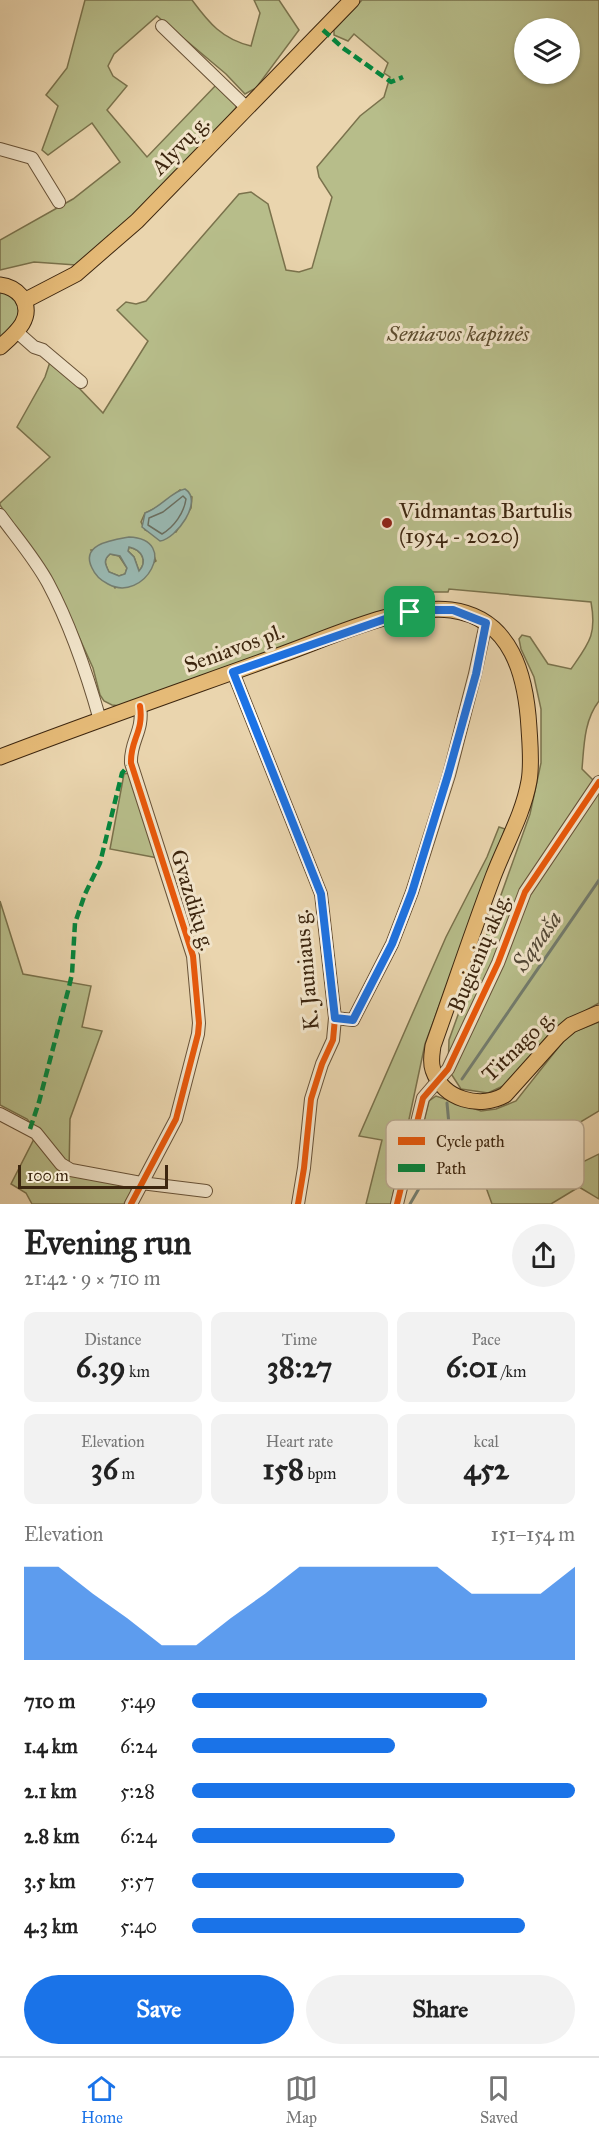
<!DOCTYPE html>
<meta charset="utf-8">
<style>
body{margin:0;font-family:"IM FELL Great Primer",serif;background:#f2f2f2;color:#222;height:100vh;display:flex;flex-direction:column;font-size:22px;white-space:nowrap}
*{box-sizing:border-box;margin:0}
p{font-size:20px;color:#767676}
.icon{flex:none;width:33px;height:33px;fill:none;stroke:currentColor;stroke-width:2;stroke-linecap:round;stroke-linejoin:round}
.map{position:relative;height:1204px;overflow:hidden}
.sheet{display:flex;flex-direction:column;background:#fff;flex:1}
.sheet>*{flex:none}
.controls{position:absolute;left:514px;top:18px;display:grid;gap:12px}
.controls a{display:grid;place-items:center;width:66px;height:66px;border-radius:50%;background:#fff;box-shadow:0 2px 4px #0004;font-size:30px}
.scale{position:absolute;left:18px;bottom:15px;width:150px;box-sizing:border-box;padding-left:6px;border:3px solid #3d260f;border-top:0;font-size:16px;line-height:21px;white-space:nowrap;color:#3d260f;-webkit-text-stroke:4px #f1e4ca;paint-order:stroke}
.pin{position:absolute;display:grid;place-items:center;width:51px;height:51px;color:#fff;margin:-26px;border-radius:12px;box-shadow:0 3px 9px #0006}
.round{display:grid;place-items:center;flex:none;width:63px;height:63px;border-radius:32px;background:#f2f2f2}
.headline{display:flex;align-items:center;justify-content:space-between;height:102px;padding:0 24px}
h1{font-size:33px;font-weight:800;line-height:45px}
.figures{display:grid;grid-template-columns:repeat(3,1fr);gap:9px;height:102px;padding:6px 24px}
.figures div{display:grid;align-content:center;border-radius:12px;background:#f2f2f2;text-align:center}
.figures b{font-size:30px;font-weight:800}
.figures small{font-size:16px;font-weight:400}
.figures p{font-size:16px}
.chart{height:168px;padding:12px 24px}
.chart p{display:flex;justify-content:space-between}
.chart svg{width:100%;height:108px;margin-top:6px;fill:#1a73e8;opacity:.7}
.button{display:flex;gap:12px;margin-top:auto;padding:12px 24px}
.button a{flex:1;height:69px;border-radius:36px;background:#1a73e8;color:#fff;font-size:24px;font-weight:800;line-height:69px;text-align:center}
.button a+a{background:#f2f2f2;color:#222}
ul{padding:0 24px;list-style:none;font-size:20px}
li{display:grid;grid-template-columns:96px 72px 1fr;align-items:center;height:45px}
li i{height:15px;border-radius:8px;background:#1a73e8}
.tabs{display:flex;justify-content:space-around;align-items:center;height:84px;border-top:2px solid #e0e0e0;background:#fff;font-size:16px;color:#767676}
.tabs a{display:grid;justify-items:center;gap:3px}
.tabs .selected{color:#1a73e8}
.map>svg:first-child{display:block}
.green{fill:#b7bd8a;stroke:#7a724c;stroke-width:1.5;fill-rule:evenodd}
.water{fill:#99b8b1;stroke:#747e70;stroke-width:1.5;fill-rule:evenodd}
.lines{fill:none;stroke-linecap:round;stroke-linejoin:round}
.shore{stroke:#6b6f60;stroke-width:1.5}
.stream{stroke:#747e70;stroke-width:3}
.minor-casing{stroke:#685237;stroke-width:14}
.major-casing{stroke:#3d260f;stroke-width:17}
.minor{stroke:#f1e4ca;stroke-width:12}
.major{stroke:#e5ba77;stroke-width:15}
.quiet{stroke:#00873e;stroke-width:4.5;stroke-dasharray:9 4.5;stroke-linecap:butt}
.cycleway-casing{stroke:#f1e4ca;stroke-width:10}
.cycleway{stroke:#e8590c;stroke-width:6}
.route-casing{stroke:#fff;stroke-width:12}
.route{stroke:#1a73e8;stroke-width:8}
.poi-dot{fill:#8f2418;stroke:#f1e4ca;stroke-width:2}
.labels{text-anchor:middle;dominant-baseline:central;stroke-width:6;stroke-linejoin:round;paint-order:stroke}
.street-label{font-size:22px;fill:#3d260f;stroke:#f1e4ca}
.park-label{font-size:22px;font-style:italic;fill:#5c4c2e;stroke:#f1e4ca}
.poi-label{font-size:22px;fill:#3d260f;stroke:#f1e4ca;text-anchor:start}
.water-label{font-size:24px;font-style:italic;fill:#544a38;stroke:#f1e4ca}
.key{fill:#f1e4ca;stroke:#bbab92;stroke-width:1.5}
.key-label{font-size:16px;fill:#3d260f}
</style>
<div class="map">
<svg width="599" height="1204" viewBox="0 0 599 1204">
<rect width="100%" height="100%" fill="#ead5ae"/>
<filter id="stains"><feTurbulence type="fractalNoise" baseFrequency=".00333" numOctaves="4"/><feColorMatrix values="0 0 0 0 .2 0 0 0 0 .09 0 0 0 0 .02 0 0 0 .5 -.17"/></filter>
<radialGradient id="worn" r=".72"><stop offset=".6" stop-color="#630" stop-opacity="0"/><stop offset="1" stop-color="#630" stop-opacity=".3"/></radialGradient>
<g class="green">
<path d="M85,0H192C209,23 222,39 251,46L260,13L254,0H279L299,30L256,88L245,94L226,74L157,16L114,54L108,66L113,76L127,86L107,110L147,157L218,83L236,101V108L190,160L132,217L76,265L34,262L0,270V240L73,199L120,162L92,123L48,155L42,150L58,106L46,95L67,68Z"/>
<path d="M362,0H599V701C584,720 584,746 582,769L593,780H599V1003L555,1028L503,1086L488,1093L461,1089L448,1069L449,1040L530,814L541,763V709L534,677L521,649L519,639L522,635L530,637L548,664L571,669C589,643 597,635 591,602L449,589L448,592H417V602L363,618L121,706L112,705L104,701L100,695L93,668L61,597L0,505V503L50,457L17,427L45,377L51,359L103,413L148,341L117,310L126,302L136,304L146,301L239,194L251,192L268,204L286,270L299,272L312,268L332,197L319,177L317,167L360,116L384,97L390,77L384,73L388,63L354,34L348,41L334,35V30ZM525,28H570V74H525ZM180,490L192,497L191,508L176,532H150L145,530L141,522L145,513L160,506ZM149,544L156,561L115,588L91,550Z"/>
<path d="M0,292C18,295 18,301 19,317L0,338Z"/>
<path d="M129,547C142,550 148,561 139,571L134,557L128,551Z"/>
<path d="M110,554L119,556L127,568L125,574L119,576L109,572C105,564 103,560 110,554Z"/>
<path d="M129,773L158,858L110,849L124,774Z"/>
<path d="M499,827L505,829L425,1044L391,1204H366L382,1140L359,1136L446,937L487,857Z"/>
<path d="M0,901L23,974L91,986L82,1027L102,1031L70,1119L69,1172L131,1186V1192L124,1204H32L26,1193L11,1184L38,1131L27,1119L0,1105Z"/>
<path d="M599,1022V1111L557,1136L547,1151L539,1172L546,1180L599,1154V1199L579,1187L551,1204H492L479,1168L436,1149L418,1146L429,1101L436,1096L481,1111L496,1109L516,1101L565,1039L576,1031Z"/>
</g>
<g class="water">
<path d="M185,489C204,501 176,539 160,541L142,527L145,513C160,508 172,491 185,489Z"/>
<path d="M129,537C181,539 144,604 108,584C102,581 95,575 92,568C80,544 112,540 129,537ZM129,547C142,550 148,561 139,571L134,557L128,551ZM110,554L120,556L127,568L125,574L119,576L109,572C105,564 103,560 110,554Z"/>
</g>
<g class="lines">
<path class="shore" d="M183,496L186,499C184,513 174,527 162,534L148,525L149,518L163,512Z"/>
<g class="stream">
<path d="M462,1079L599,880"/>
<path d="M410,1204L450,1135L447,1103"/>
</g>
<g class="minor-casing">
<g id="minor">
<path d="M162,26L247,108"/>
<path d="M0,149L32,158L59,202"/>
<path d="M17,332L34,347L43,350L81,382"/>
<path d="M0,515C16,537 35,559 48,583C71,626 87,674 100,720"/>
<path d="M233,672L321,894L335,1018L333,1040L322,1064L311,1099L304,1168L298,1204"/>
<path d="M335,1018L353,1020L392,944L412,892L449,775L475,674L486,623"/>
<path d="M0,1114L36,1133L61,1164L71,1170L141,1183L206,1191"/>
<path d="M131,1204L176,1119L198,1034L199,1023L193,956L131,763C130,740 144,732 140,706"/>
<path d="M397,1204L423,1098L448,1069L498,963L525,892L599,782"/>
</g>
</g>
<g class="major-casing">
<g id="major">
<path d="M0,285C9,286 15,289 21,296C36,317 15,334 0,347"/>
<path d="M24,301L76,274L137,221L352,0"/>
<path d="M0,757C94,721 189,688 283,654C331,637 400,604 451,610C512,618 526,676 529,728C530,745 532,764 529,781C523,815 505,845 493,877C472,933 453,990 433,1046C432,1054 430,1062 433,1070C443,1100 480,1109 505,1095L558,1036L571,1025L599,1013"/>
</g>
</g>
<use href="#minor" class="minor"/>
<use href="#major" class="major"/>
<g class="quiet">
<path d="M323,30L343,48L391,82L403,77"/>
<path d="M335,1018L353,1020L392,944L412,892L449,775L475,674L486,623"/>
<path d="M30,1129L39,1102L69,987L72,974L75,923L85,894L100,863L122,773L131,763"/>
</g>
<g class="cycleway-casing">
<g id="cycleway">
<path d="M233,672L321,894L335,1018L333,1040L322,1064L311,1099L304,1168L298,1204"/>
<path d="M131,1204L176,1119L198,1034L199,1023L193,956L131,763C130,740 144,732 140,706"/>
<path d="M397,1204L423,1098L448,1069L498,963L525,892L599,782"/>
</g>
</g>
<use href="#cycleway" class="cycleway"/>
</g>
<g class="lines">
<g class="route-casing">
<path id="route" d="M428,610H453L486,623L476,674L448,775L412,892L392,944L353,1020L335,1018L321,894L233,672L391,617Z"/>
</g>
<use href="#route" class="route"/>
</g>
<circle class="poi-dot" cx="387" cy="523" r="6"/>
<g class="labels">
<g class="street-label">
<text transform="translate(180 145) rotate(-46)">Alyvų g.</text>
<text transform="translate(234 648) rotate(-20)">Seniavos pl.</text>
<text transform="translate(193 900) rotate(73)">Gvazdikų g.</text>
<text transform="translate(479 953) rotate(-67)">Bugienių aklg.</text>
<text transform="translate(306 970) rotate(-95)">K. Jauniaus g.</text>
<text transform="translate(518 1046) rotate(-44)">Titnago g.</text>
</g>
<g class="park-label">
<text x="458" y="333">Seniavos kapinės</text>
</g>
<g class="poi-label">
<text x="399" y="510">Vidmantas Bartulis<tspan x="399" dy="25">(1954 - 2020)</tspan></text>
</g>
<g class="water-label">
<text transform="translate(537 941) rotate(-55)">Sąnaša</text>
</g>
</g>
<rect x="386" y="1120" width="198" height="69" rx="9" class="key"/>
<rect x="398" y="1137" width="27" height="8" fill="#e8590c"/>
<rect x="398" y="1164" width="27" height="8" fill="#00873e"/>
<g class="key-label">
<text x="436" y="1147">Cycle path</text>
<text x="436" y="1174">Path</text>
</g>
<rect width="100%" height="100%" filter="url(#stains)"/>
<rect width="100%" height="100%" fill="url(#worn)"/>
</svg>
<div class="controls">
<a><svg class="icon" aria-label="layers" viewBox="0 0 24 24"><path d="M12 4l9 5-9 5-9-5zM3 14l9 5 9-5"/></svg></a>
</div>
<div class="scale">100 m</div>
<div class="pin" style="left:410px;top:612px;background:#1e9e55"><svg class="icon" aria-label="arrive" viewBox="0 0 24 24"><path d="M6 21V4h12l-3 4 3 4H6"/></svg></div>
</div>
<section class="sheet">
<div class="headline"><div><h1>Evening run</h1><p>21:42 · 9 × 710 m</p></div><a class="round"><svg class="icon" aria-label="share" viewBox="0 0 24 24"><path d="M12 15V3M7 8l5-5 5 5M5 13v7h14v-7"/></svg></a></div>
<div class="figures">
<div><p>Distance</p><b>6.39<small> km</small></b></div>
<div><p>Time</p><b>38:27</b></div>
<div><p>Pace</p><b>6:01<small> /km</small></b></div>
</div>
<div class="figures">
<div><p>Elevation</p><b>36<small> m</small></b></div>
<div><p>Heart rate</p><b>158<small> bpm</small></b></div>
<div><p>kcal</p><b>452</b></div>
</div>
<div class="chart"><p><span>Elevation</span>151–154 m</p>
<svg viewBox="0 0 160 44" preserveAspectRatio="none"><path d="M0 44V6L10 6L20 17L30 27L40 38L50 38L60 27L70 17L80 6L90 6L100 6L110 6L120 6L130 17L140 17L150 17L160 6V44z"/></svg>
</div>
<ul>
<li><b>710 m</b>5:49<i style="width:77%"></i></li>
<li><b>1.4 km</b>6:24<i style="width:53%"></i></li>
<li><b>2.1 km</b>5:28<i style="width:100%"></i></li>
<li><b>2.8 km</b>6:24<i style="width:53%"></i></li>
<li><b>3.5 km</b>5:57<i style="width:71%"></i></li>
<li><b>4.3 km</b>5:40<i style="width:87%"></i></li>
</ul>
<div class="button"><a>Save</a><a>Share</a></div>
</section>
<nav class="tabs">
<a class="selected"><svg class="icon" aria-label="home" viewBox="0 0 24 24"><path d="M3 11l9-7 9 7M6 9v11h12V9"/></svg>Home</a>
<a><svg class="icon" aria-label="map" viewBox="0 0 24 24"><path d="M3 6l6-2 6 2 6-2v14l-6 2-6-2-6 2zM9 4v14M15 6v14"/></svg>Map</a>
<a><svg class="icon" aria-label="saved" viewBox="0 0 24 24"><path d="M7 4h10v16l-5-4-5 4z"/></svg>Saved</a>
</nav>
